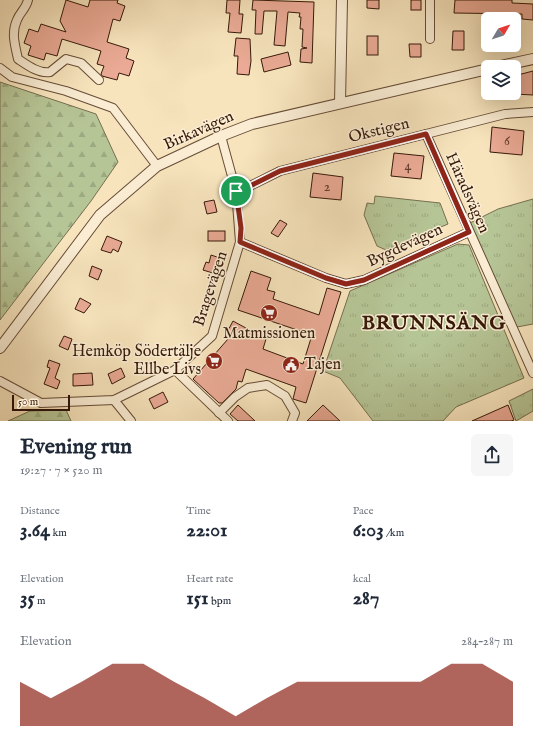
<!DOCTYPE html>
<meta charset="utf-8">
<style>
body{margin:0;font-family:"IM FELL English",serif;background:#f6f6f7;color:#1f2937;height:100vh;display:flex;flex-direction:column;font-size:15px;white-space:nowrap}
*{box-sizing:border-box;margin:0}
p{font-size:13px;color:#747a83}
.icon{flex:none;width:22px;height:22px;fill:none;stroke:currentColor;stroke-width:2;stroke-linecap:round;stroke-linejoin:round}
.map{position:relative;height:421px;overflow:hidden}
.side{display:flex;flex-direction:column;background:#fff;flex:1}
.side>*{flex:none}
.needle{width:26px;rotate:51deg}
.buttons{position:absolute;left:481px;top:12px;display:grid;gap:8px}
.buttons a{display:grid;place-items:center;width:40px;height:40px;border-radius:6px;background:#fff;box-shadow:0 4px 16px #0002;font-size:20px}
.scale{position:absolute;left:12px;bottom:10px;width:58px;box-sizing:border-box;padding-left:4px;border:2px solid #361909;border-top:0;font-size:11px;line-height:14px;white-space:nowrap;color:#361909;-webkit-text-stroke:3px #faedd4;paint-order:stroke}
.pin{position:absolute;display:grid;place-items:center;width:34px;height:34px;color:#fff;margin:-17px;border:2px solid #fff;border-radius:50%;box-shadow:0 1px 4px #0007}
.round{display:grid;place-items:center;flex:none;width:42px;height:42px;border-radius:6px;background:#f6f6f7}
.overview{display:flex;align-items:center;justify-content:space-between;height:68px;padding:0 20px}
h1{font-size:22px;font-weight:700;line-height:30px}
.stats{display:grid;grid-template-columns:repeat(3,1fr);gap:6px;height:68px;padding:4px 20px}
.stats div{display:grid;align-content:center}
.stats b{font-size:20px;font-weight:700}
.stats small{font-size:11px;font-weight:400}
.stats p{font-size:11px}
.chart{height:112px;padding:8px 20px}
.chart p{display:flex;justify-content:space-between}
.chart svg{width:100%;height:72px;margin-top:4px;fill:#8f2418;opacity:.7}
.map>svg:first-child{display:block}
.grass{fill:url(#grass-tufts);stroke:#766f50}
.forest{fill:url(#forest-firs);stroke:#766f50}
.building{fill:#eaaa95;stroke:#361909}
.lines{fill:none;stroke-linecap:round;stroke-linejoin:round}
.minor-casing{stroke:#664c36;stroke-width:10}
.tertiary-casing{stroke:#664c36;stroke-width:12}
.minor{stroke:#faedd4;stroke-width:8}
.tertiary{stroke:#faedd4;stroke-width:10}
.route-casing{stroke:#fff;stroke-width:8}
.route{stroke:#8f2418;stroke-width:5}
.labels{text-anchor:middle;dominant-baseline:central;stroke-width:3;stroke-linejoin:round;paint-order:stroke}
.number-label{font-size:14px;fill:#633d2c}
.street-label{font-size:16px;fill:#361909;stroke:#faedd4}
.poi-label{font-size:16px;fill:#361909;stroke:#faedd4}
.district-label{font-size:20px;font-weight:bold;letter-spacing:1px;fill:#361909;stroke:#faedd4}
</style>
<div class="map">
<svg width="533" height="421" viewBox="0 0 533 421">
<defs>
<pattern id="grass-tufts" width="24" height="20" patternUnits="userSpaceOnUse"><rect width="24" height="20" fill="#b6c596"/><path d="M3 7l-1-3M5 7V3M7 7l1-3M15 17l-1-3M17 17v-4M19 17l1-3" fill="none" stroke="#9da980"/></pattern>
<pattern id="forest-firs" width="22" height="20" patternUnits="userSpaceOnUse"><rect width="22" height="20" fill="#b6c596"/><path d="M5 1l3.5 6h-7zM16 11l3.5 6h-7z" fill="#9da980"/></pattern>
</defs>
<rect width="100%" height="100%" fill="#f7e4bd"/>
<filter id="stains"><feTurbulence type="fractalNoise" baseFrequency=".005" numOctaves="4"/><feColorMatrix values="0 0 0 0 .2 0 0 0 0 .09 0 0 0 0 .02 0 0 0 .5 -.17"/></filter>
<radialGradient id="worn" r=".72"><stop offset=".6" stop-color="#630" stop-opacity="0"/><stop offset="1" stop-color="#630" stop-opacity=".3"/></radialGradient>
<g class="grass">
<path d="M375,196L440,203L448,224L386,250L377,246L364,215L367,203L374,204Z"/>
<path d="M533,199V324L517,327L470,223L498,209Z"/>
<path d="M458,244L469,245L524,378L456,407L443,421H373L340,378L323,371L350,291Z"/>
<path d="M533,389V411L516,421L509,401Z"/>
</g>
<g class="forest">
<path d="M0,82L96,114L118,162L91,201L0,320Z"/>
<path d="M66,410L71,421H8L30,411Z"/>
</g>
<g class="building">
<path d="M66,0L88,7L90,0H118L117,3L125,6L120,21L113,19L107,42L129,49L126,58L134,61L129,76L119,73L117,80L102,76L101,74L104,66L97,64L101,51L62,39L57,56L46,53L44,60L28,55L31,46L24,43L29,29L38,32L41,24L66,32L60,21Z"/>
<path d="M227,0H240L239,14H243L241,33L228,32L230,13H226Z"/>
<path d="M253,0L314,2L312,63L300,62L301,49L307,48L302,47L303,29H300L301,17H299L300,13L288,12L285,46L274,45L277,11H264L262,34H255L256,10H252Z"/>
<path d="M367,0H379V9L367,8Z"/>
<rect x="411" y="0" width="10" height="10"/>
<path d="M455,0H512V3L533,4V20L522,19V14L454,13Z"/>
<path d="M453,31H464V50H452Z"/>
<rect x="367" y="36" width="11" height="19"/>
<path d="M236,38L250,39L251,61L249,75L237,74L238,56H234Z"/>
<path d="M409,44H421V57H410Z"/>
<path d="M288,52L291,65L264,72L261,59Z"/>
<path d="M533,71V95L515,94L514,76Z"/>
<path d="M492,127L524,131L522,155L490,152Z"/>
<path d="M394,153L424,156L421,179L391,176Z"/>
<path d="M313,173L343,177L341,200L310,197Z"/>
<path d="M214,200L217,212L207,214L204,202Z"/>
<path d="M280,220L287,224L278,237L271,233Z"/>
<rect x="208" y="231" width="17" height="10"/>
<path d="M107,236L122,242L118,252L113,249L111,253L101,250Z"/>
<path d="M211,255L220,258L216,274L203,270L206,262L209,263Z"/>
<path d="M92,266L102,270L98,280L89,276Z"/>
<path d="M251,271L271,278L267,290L275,292L273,299L319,315L327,288L341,292L306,403L293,399L296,387L246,369L242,382L238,381L236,389L222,403H219L193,379L228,339L224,338L233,321L266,339L263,349L303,364L312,335L238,310Z"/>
<path d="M80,298L91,304L84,313L75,309Z"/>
<path d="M64,336L72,339L68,350L59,346Z"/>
<path d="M49,360L60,364L55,378L60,381L57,389L44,384L50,368L47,367Z"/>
<path d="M121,368L125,377L112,384L108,374Z"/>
<path d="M92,373L93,385L73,386V374Z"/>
<path d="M163,392L168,402L154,409L149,399Z"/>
<path d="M238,405L255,421H238L230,414Z"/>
<path d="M323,405L340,421H307Z"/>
<path d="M508,405L514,420L511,421H472Z"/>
</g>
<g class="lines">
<g class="minor-casing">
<g id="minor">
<path d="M28,0C26,9 20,12 17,20C11,33 15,45 18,59C27,65 39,74 50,72L66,59L81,63L99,80"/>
<path d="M430,0V39"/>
<path d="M0,68L12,77L66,91L113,108L157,166"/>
<path d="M426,134L533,373"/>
<path d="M236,191L244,189L280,171L505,114L533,112"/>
<path d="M240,242L326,278L346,284L364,280L469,232"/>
<path d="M175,370L228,421"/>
<path d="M0,381L41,403L114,400L175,370L212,336L240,242L236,191L221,136"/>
<path d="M114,400L131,421"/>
<path d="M219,413L235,397L248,388L267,385L285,396L295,413L292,421"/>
</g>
</g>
<g class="tertiary-casing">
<g id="tertiary">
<path d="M496,67L533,59"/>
<path d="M340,103L342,0"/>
<path d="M0,348L100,215L157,166L221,136L252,124L488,69"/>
</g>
</g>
<use href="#minor" class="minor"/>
<use href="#tertiary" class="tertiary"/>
</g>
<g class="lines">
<g class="route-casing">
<path id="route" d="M426,134L469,232L364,280L346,284L326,278L240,242L241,228L236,191L244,189L280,171Z"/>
</g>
<use href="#route" class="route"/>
</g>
<defs>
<g id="supermarket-disc" transform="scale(0.9)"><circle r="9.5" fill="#8f2418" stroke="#faedd4"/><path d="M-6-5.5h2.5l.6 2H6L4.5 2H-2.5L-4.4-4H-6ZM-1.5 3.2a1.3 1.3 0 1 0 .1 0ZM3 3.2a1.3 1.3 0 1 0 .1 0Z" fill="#fff"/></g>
<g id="civic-disc" transform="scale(0.9)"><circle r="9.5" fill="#8f2418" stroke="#faedd4"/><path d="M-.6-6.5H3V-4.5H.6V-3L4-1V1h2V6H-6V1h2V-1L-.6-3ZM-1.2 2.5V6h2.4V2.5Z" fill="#fff"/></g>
</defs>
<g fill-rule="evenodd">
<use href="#supermarket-disc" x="269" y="313"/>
<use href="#supermarket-disc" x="214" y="361"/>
<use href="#civic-disc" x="291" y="365"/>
</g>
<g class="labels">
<g class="number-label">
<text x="507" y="141">6</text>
<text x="408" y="166">4</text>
<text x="327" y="187">2</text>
</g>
<g class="street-label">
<text transform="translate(199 131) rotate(-24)">Birkavägen</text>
<text transform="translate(379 131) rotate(-14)">Okstigen</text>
<text transform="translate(467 193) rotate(66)">Häradsvägen</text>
<text transform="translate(405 246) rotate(-25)">Bygdevägen</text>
<text transform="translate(211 289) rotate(-72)">Bragevägen</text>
</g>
<g class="poi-label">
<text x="269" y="334">Matmissionen</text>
<text x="201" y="352" text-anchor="end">Hemköp Södertälje<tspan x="201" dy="18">Ellbe Livs</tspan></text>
<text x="304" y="365" text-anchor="start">Tajen</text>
</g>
<g class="district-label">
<text x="434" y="323">BRUNNSÄNG</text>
</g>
</g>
<rect width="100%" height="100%" filter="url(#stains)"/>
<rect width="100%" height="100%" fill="url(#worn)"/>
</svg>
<div class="buttons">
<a><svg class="needle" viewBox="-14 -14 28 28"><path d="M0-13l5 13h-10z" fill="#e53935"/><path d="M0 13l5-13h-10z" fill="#747a83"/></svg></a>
<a><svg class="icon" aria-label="layers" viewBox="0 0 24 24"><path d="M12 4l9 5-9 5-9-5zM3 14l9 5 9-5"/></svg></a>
</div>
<div class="scale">50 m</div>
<div class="pin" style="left:236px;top:191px;background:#1e9e55"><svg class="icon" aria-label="arrive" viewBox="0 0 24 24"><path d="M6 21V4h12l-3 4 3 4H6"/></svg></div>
</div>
<section class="side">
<div class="overview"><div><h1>Evening run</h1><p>19:27 · 7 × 520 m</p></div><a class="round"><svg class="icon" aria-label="share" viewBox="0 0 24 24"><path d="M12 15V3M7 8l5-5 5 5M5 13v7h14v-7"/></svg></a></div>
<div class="stats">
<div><p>Distance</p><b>3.64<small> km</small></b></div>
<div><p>Time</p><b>22:01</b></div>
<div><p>Pace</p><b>6:03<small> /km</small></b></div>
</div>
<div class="stats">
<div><p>Elevation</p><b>35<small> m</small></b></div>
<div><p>Heart rate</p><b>151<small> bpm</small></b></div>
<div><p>kcal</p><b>287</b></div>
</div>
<div class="chart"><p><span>Elevation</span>284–287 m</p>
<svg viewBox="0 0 160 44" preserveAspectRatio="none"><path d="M0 44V17L10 27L20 17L30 6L40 6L50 17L60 27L70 38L80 27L90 17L100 17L110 17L120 17L130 17L140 6L150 6L160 17V44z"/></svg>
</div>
</section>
